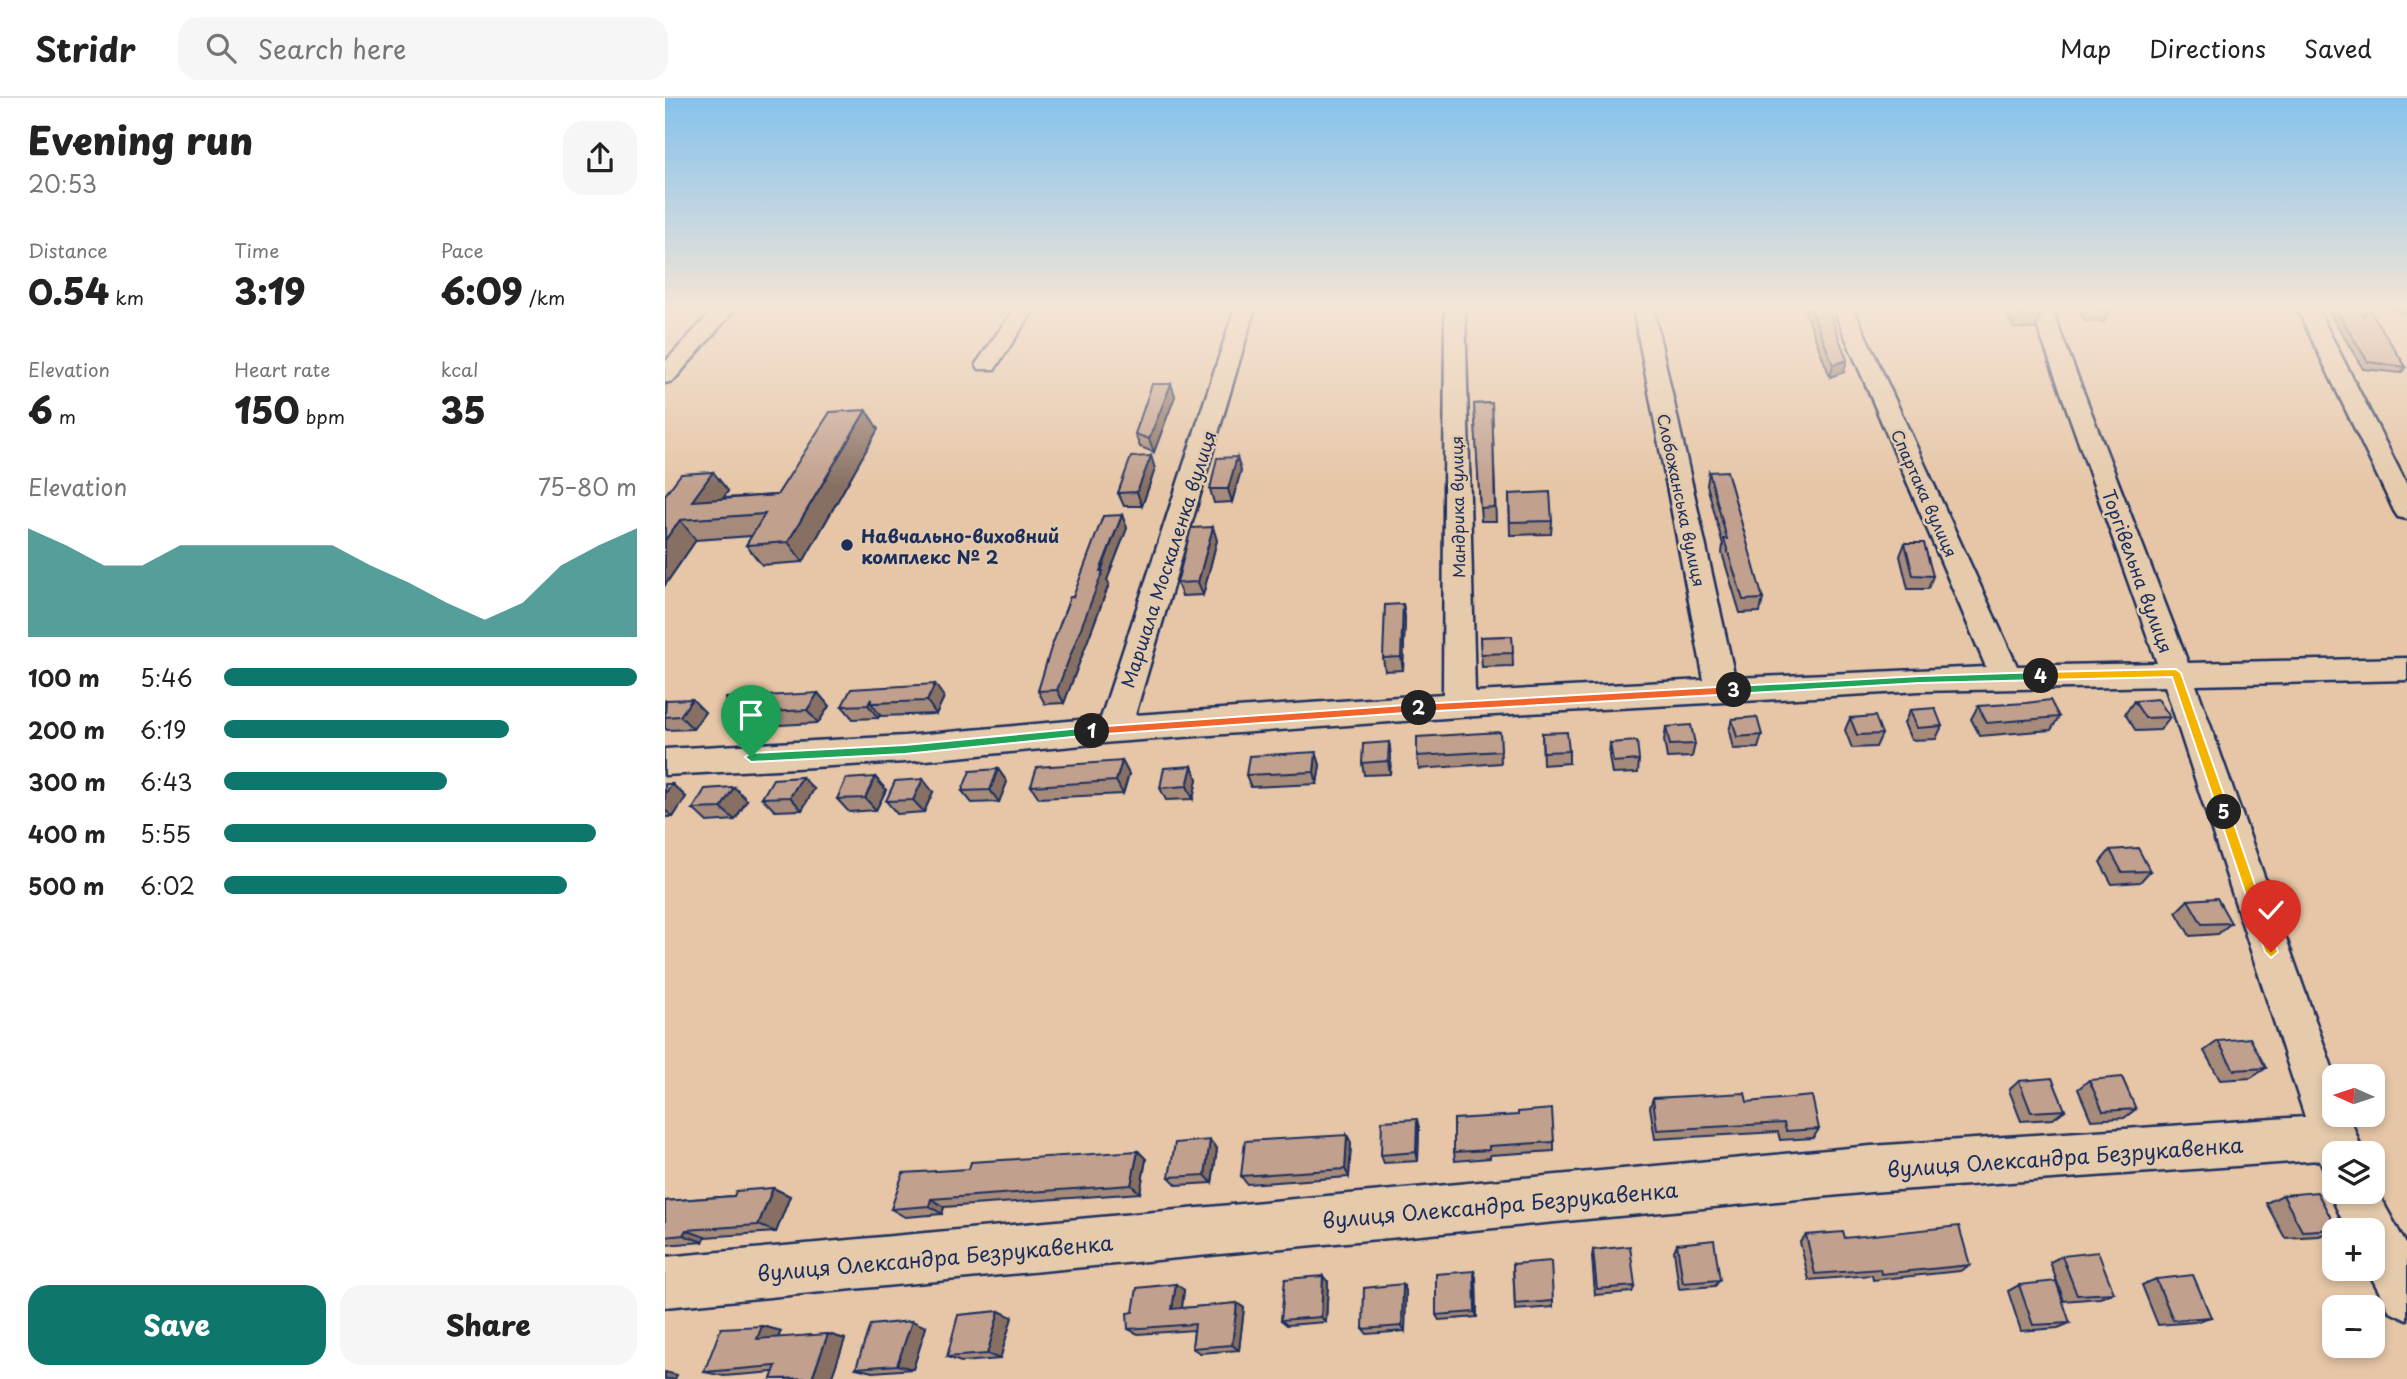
<!DOCTYPE html>
<meta charset="utf-8">
<style>
body{margin:0;font-family:"Playpen Sans",sans-serif;background:#f6f6f6;color:#222;height:100vh;display:flex;flex-direction:column;font-size:26px;white-space:nowrap}
*{box-sizing:border-box;margin:0}
p{font-size:23px;color:#767676}
.icon{flex:none;width:38px;height:38px;fill:none;stroke:currentColor;stroke-width:2;stroke-linecap:round;stroke-linejoin:round}
.map{position:relative;flex:1;overflow:hidden}
.panel{display:flex;flex-direction:column;background:#fff;width:665px}
.panel>*{flex:none}
.needle{width:46px;rotate:273deg}
.fabs{position:absolute;left:1657px;top:966px;display:grid;gap:14px}
.fabs a{display:grid;place-items:center;width:63px;height:63px;border-radius:14px;background:#fff;box-shadow:0 4px 10px #0003;font-size:35px}
.pin{position:absolute;display:grid;place-items:center;width:60px;height:60px;color:#fff;margin:-72px -30px;border-radius:50% 50% 50% 0;rotate:-45deg;box-shadow:0 0 7px #0007}
.pin .icon{rotate:45deg}
.km{position:absolute;width:35px;height:35px;margin:-18px;border-radius:50%;background:#222;color:#fff;font-size:19px;line-height:35px;text-align:center}
.round{display:grid;place-items:center;flex:none;width:74px;height:74px;border-radius:21px;background:#f6f6f6}
.summary{display:flex;align-items:center;justify-content:space-between;height:119px;padding:0 28px}
h1{font-size:38px;font-weight:800;line-height:52px}
.stats{display:grid;grid-template-columns:repeat(3,1fr);gap:10px;height:119px;padding:7px 28px}
.stats div{display:grid;align-content:center}
.stats b{font-size:35px;font-weight:800}
.stats small{font-size:19px;font-weight:400}
.stats p{font-size:19px}
.chart{height:196px;padding:14px 28px}
.chart p{display:flex;justify-content:space-between}
.chart svg{width:100%;height:126px;margin-top:7px;fill:#0f766e;opacity:.7}
.cta{display:flex;gap:14px;margin-top:auto;padding:14px 28px}
.cta a{flex:1;height:80px;border-radius:21px;background:#0f766e;color:#fff;font-size:28px;font-weight:800;line-height:80px;text-align:center}
.cta a+a{background:#f6f6f6;color:#222}
ul{padding:0 28px;list-style:none;font-size:23px}
li{display:grid;grid-template-columns:112px 84px 1fr;align-items:center;height:52px}
li i{height:18px;border-radius:9px;background:#0f766e}
header{display:flex;align-items:center;gap:42px;box-sizing:border-box;height:98px;padding:0 35px;background:#fff;border-bottom:2px solid #e0e0e0}
header strong{font-size:33px}
nav{display:flex;gap:38px;margin-inline-start:auto;font-size:24px}
.search{width:490px;height:63px;background:#f6f6f6;display:flex;align-items:center;gap:18px;box-sizing:border-box;padding:0 24px;border-radius:21px;color:#767676;font-size:26px}
main{display:flex;flex:1;min-height:0}
.map>svg:first-child{display:block}
.lines{fill:none;stroke-linecap:round;stroke-linejoin:round}
.minor-casing{stroke:#1b2f5e;stroke-width:5}
.minor{fill:#e5cbac;fill-rule:evenodd}
.wall{fill:#a68a7a;stroke:#1b2f5e;stroke-width:2}
.shaded-wall{fill:#877063;stroke:#1b2f5e;stroke-width:2}
.building{fill:#c1a08e;stroke:#1b2f5e;stroke-width:2}
.split-1{fill:#22a559;stroke:#fff;stroke-width:2}
.split-2{fill:#f0652b;stroke:#fff;stroke-width:2}
.split-3{fill:#f0652b;stroke:#fff;stroke-width:2}
.split-4{fill:#22a559;stroke:#fff;stroke-width:2}
.split-5{fill:#f5b400;stroke:#fff;stroke-width:2}
.split-6{fill:#f5b400;stroke:#fff;stroke-width:2}
.poi-dot{fill:#1b2f5e;stroke:#e5cbac;stroke-width:2.5}
.labels{text-anchor:middle;dominant-baseline:central;stroke-width:5;stroke-linejoin:round;paint-order:stroke}
.far-street-label{font-size:16px;fill:#1b2f5e;stroke:#e5cbac}
.poi-label{font-size:18px;font-weight:bold;fill:#1b2f5e;stroke:#e5cbac;text-anchor:start}
.street-label{font-size:18px;fill:#1b2f5e;stroke:#e5cbac}
.near-street-label{font-size:21px;fill:#1b2f5e;stroke:#e5cbac}
</style>
<header>
<strong>Stridr</strong>
<div class="search"><svg class="icon" aria-label="search" viewBox="0 0 24 24"><circle cx="10" cy="10" r="6"/><path d="M15 15l6 6"/></svg>Search here</div>
<nav><a>Map</a><a>Directions</a><a>Saved</a></nav>
</header>
<main>
<section class="panel">
<div class="summary"><div><h1>Evening run</h1><p>20:53</p></div><a class="round"><svg class="icon" aria-label="share" viewBox="0 0 24 24"><path d="M12 15V3M7 8l5-5 5 5M5 13v7h14v-7"/></svg></a></div>
<div class="stats">
<div><p>Distance</p><b>0.54<small> km</small></b></div>
<div><p>Time</p><b>3:19</b></div>
<div><p>Pace</p><b>6:09<small> /km</small></b></div>
</div>
<div class="stats">
<div><p>Elevation</p><b>6<small> m</small></b></div>
<div><p>Heart rate</p><b>150<small> bpm</small></b></div>
<div><p>kcal</p><b>35</b></div>
</div>
<div class="chart"><p><span>Elevation</span>75–80 m</p>
<svg viewBox="0 0 160 44" preserveAspectRatio="none"><path d="M0 44V6L10 12L20 19L30 19L40 12L50 12L60 12L70 12L80 12L90 19L100 25L110 32L120 38L130 32L140 19L150 12L160 6V44z"/></svg>
</div>
<ul>
<li><b>100 m</b>5:46<i style="width:100%"></i></li>
<li><b>200 m</b>6:19<i style="width:69%"></i></li>
<li><b>300 m</b>6:43<i style="width:54%"></i></li>
<li><b>400 m</b>5:55<i style="width:90%"></i></li>
<li><b>500 m</b>6:02<i style="width:83%"></i></li>
</ul>
<div class="cta"><a>Save</a><a>Share</a></div>
</section>
<div class="map">
<svg width="1742" height="1281" viewBox="0 0 1742 1281">
<rect width="100%" height="100%" fill="#e6c6a7"/>
<filter id="ink" filterUnits="userSpaceOnUse"><feTurbulence type="fractalNoise" baseFrequency=".0143" numOctaves="2"/><feDisplacementMap in="SourceGraphic" scale="14" xChannelSelector="R" yChannelSelector="G"/><feConvolveMatrix kernelMatrix="1 2 1 2 8 2 1 2 1" color-interpolation-filters="sRGB"/></filter>
<g filter="url(#ink)">
<g class="lines">
<g class="minor-casing">
<g id="minor">
<path d="M50,210H71L8,283L0,285V264Z"/>
<path d="M350,210H370L330,271H314L311,266Z"/>
<path d="M570,210H590L470,617L778,596L780,210H800L810,594L1039,582L968,210H988L1070,580L1321,569L1168,210H1188L1352,568L1492,565L1366,210H1386L1523,565L1742,560V582L1531,587L1670,978V1017H1684L1698,1055H1670V1075L1659,1071L1655,1062L1206,1094L0,1209V1159L1206,1048L1640,1019L1500,588L1255,593L794,619L449,644L240,664L0,677V651L240,638L436,620Z"/>
<path d="M1632,210H1652L1742,387V421L1733,419L1729,413Z"/>
<path d="M1670,1080V1094H1708V1086L1742,1148V1222L1725,1214L1702,1171H1708V1132H1682L1664,1094Z"/>
</g>
</g>
<use href="#minor" class="minor"/>
</g>
<g class="wall">
<path d="M1139,210H1163L1179,274L1165,279Z"/>
<path d="M1339,210H1370L1375,219L1370,231L1349,230Z"/>
<path d="M1412,210H1444L1445,212L1439,224L1420,223Z"/>
<path d="M1662,210H1693L1698,218L1703,210L1741,269L1736,275L1698,271Z"/>
<path d="M1726,210H1742V215L1726,211Z"/>
<path d="M506,286L510,298L489,354L475,349L470,336Z"/>
<path d="M827,305L831,423H816L809,306Z"/>
<path d="M213,331L138,464L97,467L81,447L87,438L31,442L0,487V397L48,374L63,393L58,400L112,397Z"/>
<path d="M486,358L490,371L477,408H459L453,395Z"/>
<path d="M572,359L576,372L567,404L549,405L545,391Z"/>
<path d="M1044,374L1098,501L1095,514L1075,515L1057,455L1058,447L1042,387Z"/>
<path d="M844,396L887,423L886,436L845,437Z"/>
<path d="M457,417L462,430L442,482L444,486L399,605L380,606L373,593L408,499Z"/>
<path d="M552,442L538,497L517,498L512,485Z"/>
<path d="M1240,445L1268,478L1263,491H1243L1235,458Z"/>
<path d="M738,506L740,520L738,572L720,573L718,560Z"/>
<path d="M847,538L848,568L817,569L815,539Z"/>
<path d="M153,595L164,608L153,625L75,629L62,616Z"/>
<path d="M279,599L271,616L216,618L215,617L213,620L188,621L177,608Z"/>
<path d="M0,603L40,614L28,631L2,632L0,630Z"/>
<path d="M1469,603L1505,619L1495,632L1471,633L1460,616Z"/>
<path d="M1313,608L1394,619L1386,632L1315,638L1306,621Z"/>
<path d="M1245,612L1277,628L1271,641L1246,642L1239,625Z"/>
<path d="M1185,620L1217,636L1211,649L1187,650L1180,632Z"/>
<path d="M1067,621L1097,637L1093,650L1068,651L1064,633Z"/>
<path d="M1001,629L1030,646L1027,659L1002,660L999,642Z"/>
<path d="M835,634L836,665L754,671L752,658Z"/>
<path d="M877,635L904,653V665L878,667Z"/>
<path d="M724,644L726,657L725,676L699,677L697,665Z"/>
<path d="M945,645L974,662L973,675L947,676L944,658Z"/>
<path d="M651,654L655,667L652,686L586,689L581,677Z"/>
<path d="M457,663L464,676L458,696L374,700L366,688Z"/>
<path d="M527,668L532,681L528,701L501,702L495,690Z"/>
<path d="M333,671L342,684L334,704L307,705L297,693Z"/>
<path d="M210,679L221,692L211,712L184,714L172,701Z"/>
<path d="M0,686H7L21,699L8,719H0Z"/>
<path d="M149,691L137,712L110,713L97,700Z"/>
<path d="M268,694L259,714L232,716L221,703Z"/>
<path d="M82,702L70,722L42,724L28,711Z"/>
<path d="M1445,752L1485,773L1475,784L1447,786L1435,764Z"/>
<path d="M1523,802L1566,825L1553,836L1525,838L1511,814Z"/>
<path d="M1553,943L1601,970L1586,980L1555,982L1539,953Z"/>
<path d="M1424,982L1471,1011L1459,1020L1426,1022L1413,991Z"/>
<path d="M1354,983L1400,1012L1388,1021L1356,1023L1344,992Z"/>
<path d="M988,1000L1082,1004L1154,1031L1148,1040L1115,1042L1113,1034L990,1041L985,1009Z"/>
<path d="M789,1021L889,1044V1053L825,1057V1060L790,1063L789,1054Z"/>
<path d="M754,1030L753,1063L719,1065L716,1057Z"/>
<path d="M682,1037L686,1045L684,1079L582,1086L576,1078Z"/>
<path d="M552,1051L547,1085L512,1087L504,1079Z"/>
<path d="M473,1053L481,1061L475,1095L279,1109L277,1116L240,1119L226,1111L304,1071Z"/>
<path d="M108,1090L125,1098L111,1134L40,1139L38,1144L0,1147V1103L69,1098Z"/>
<path d="M1618,1097L1672,1131L1654,1138L1620,1140L1601,1105Z"/>
<path d="M1141,1137L1180,1140L1305,1167L1295,1173L1208,1182L1207,1177L1144,1182L1135,1144Z"/>
<path d="M1012,1146L1055,1182L1050,1188L1014,1191L1009,1153Z"/>
<path d="M928,1152L970,1188L967,1194L930,1197L927,1159Z"/>
<path d="M1397,1158L1449,1195L1435,1200L1399,1203L1385,1164Z"/>
<path d="M848,1166L888,1203V1209L850,1212Z"/>
<path d="M809,1173L811,1180L812,1219L774,1222L771,1217Z"/>
<path d="M1491,1181L1546,1219L1530,1224L1493,1227L1477,1187Z"/>
<path d="M663,1184L661,1224L622,1227L616,1222Z"/>
<path d="M738,1186L741,1193L740,1233L702,1236L698,1231Z"/>
<path d="M1354,1187L1405,1225L1393,1230L1356,1233L1343,1193Z"/>
<path d="M519,1192L517,1210L572,1205L579,1210L574,1252L535,1255L527,1250L529,1232L473,1236L463,1231L468,1214Z"/>
<path d="M347,1219L335,1261L296,1264L282,1259Z"/>
<path d="M97,1228L116,1233L113,1240L163,1236L180,1241L166,1281H106L109,1274L59,1278L39,1274Z"/>
<path d="M261,1229L248,1271L208,1274L191,1270Z"/>
</g>
<g class="shaded-wall">
<path d="M1182,262L1179,274L1165,279L1168,267Z"/>
<path d="M506,286L510,298L489,354L484,341Z"/>
<path d="M201,312L213,331L138,464L123,444Z"/>
<path d="M486,358L490,371L477,408L472,394Z"/>
<path d="M572,359L576,372L567,404L563,391Z"/>
<path d="M48,374L63,393L45,420L27,403Z"/>
<path d="M457,417L462,430L442,482L444,486L399,605L392,592Z"/>
<path d="M15,422L31,442L0,487V442Z"/>
<path d="M548,429L552,442L538,497L533,484Z"/>
<path d="M738,506L740,520L738,572L736,559Z"/>
<path d="M270,586L279,599L271,616L262,603Z"/>
<path d="M153,595L164,608L153,625L142,612Z"/>
<path d="M27,601L40,614L28,631L15,618Z"/>
<path d="M206,601V605L215,617L213,620L203,607Z"/>
<path d="M724,644L726,657L725,676L723,663Z"/>
<path d="M651,654L655,667L652,686L649,674Z"/>
<path d="M457,663L464,676L458,696L451,683Z"/>
<path d="M527,668L532,681L528,701L522,688Z"/>
<path d="M333,671L342,684L334,704L325,692Z"/>
<path d="M137,679L149,691L137,712L125,699Z"/>
<path d="M210,679L221,692L211,712L200,700Z"/>
<path d="M258,681L268,694L259,714L248,702Z"/>
<path d="M7,686L21,699L8,719L0,712V696Z"/>
<path d="M69,689L82,702L70,722L56,710Z"/>
<path d="M752,1021L754,1030L753,1063L751,1054Z"/>
<path d="M682,1037L686,1045L684,1079L680,1071Z"/>
<path d="M545,1042L552,1051L547,1085L540,1077Z"/>
<path d="M473,1053L481,1061L475,1095L466,1087Z"/>
<path d="M108,1090L125,1098L111,1134L93,1127Z"/>
<path d="M266,1101L279,1109L277,1116L264,1108Z"/>
<path d="M21,1132L40,1139L38,1144L18,1137Z"/>
<path d="M809,1173L811,1180L812,1219L810,1214Z"/>
<path d="M658,1178L663,1184L661,1224L656,1219Z"/>
<path d="M511,1186L519,1192L516,1216L507,1211Z"/>
<path d="M738,1186L741,1193L740,1233L737,1228Z"/>
<path d="M572,1205L579,1210L574,1252L567,1247Z"/>
<path d="M334,1213L347,1219L335,1261L322,1256Z"/>
<path d="M247,1223L261,1229L248,1271L232,1267Z"/>
<path d="M97,1228L116,1233L110,1246L92,1241Z"/>
<path d="M163,1236L180,1241L166,1281L147,1280Z"/>
<path d="M0,1274L12,1277L10,1281H0Z"/>
</g>
<g class="building">
<path d="M1146,210H1163L1182,262L1168,267Z"/>
<path d="M1350,210H1370L1375,219L1354,218Z"/>
<path d="M1425,210H1444L1445,212L1425,211Z"/>
<path d="M1670,210H1693L1699,219L1703,210L1741,269L1703,264Z"/>
<path d="M487,286H506L484,341L470,336Z"/>
<path d="M827,305L830,409L815,410L809,306Z"/>
<path d="M201,312L123,444L81,447L100,416L15,422L0,442V397L16,376L48,374L27,403L112,397L165,314Z"/>
<path d="M486,358L472,394L453,395L466,359Z"/>
<path d="M572,359L563,391H545L552,360Z"/>
<path d="M1062,373L1098,501L1078,502L1059,441H1062L1044,374Z"/>
<path d="M885,394L887,423L845,424L844,396Z"/>
<path d="M457,417L435,473H438L392,592L373,593L385,553L405,499H408L438,418Z"/>
<path d="M548,429L533,484L512,485L526,430Z"/>
<path d="M1240,445H1259L1268,478L1248,477Z"/>
<path d="M738,506L736,559L718,560L720,507Z"/>
<path d="M847,538L848,555L816,556L815,539Z"/>
<path d="M270,586L262,603L206,605V601L203,607L177,608L186,591Z"/>
<path d="M153,595L142,612L62,616L61,600Z"/>
<path d="M27,601L15,618L0,619L1,602Z"/>
<path d="M1493,601L1505,619L1480,620L1469,603Z"/>
<path d="M1385,602L1394,619L1322,625L1313,608L1361,605Z"/>
<path d="M1270,610L1277,628L1252,630L1245,612Z"/>
<path d="M1210,618L1217,636L1192,637L1185,620Z"/>
<path d="M1092,619L1097,637L1072,639L1067,621Z"/>
<path d="M1026,627L1030,646L1005,647L1001,629Z"/>
<path d="M835,634L836,653L752,658V639Z"/>
<path d="M902,634L904,653L878,654L877,635Z"/>
<path d="M972,643L974,662L948,664L945,645Z"/>
<path d="M724,644L723,663L697,665L698,646Z"/>
<path d="M651,654L649,674L581,677L584,658Z"/>
<path d="M457,663L451,683L366,688L372,669Z"/>
<path d="M527,668L522,688L495,690L499,670Z"/>
<path d="M333,671L325,692L297,693L305,673Z"/>
<path d="M137,679L125,699L97,700L108,681Z"/>
<path d="M210,679L200,700L172,701L181,681Z"/>
<path d="M258,681L248,702L221,703L230,683Z"/>
<path d="M0,686H7L0,696Z"/>
<path d="M69,689L56,710L28,711L40,691Z"/>
<path d="M1473,750L1485,773L1457,774L1445,752Z"/>
<path d="M1552,800L1566,825L1537,826L1523,802Z"/>
<path d="M1585,940L1601,970L1569,972L1553,943Z"/>
<path d="M1457,979L1471,1011L1438,1013L1424,982Z"/>
<path d="M1387,980L1400,1012L1366,1014L1354,983Z"/>
<path d="M1080,995L1082,1004L1147,998L1154,1031L1121,1033L1119,1025L992,1032L988,1000Z"/>
<path d="M887,1011L889,1044L824,1048V1052L789,1054V1021L853,1017V1014Z"/>
<path d="M752,1021L751,1054L716,1057L717,1023Z"/>
<path d="M682,1037L680,1071L576,1078L580,1043Z"/>
<path d="M545,1042L540,1077L504,1079L510,1045Z"/>
<path d="M473,1053L466,1087L266,1101L264,1108L226,1111L238,1075L304,1071L306,1064Z"/>
<path d="M108,1090L93,1127L21,1132L18,1137L0,1139V1103L69,1098L71,1093Z"/>
<path d="M1652,1094L1672,1131L1637,1133L1618,1097Z"/>
<path d="M1294,1128L1305,1167L1216,1176L1215,1171L1150,1176L1141,1137L1178,1134L1180,1140Z"/>
<path d="M1049,1142L1055,1182L1018,1185L1012,1146Z"/>
<path d="M965,1148L970,1188L932,1191L928,1152Z"/>
<path d="M1433,1154L1449,1195L1412,1197L1397,1158Z"/>
<path d="M886,1163L888,1203L850,1206L848,1166Z"/>
<path d="M809,1173L810,1214L771,1217V1176Z"/>
<path d="M1528,1177L1546,1219L1508,1222L1491,1181Z"/>
<path d="M658,1178L656,1219L616,1222L620,1181Z"/>
<path d="M1391,1183L1405,1225L1368,1227L1354,1187Z"/>
<path d="M511,1186L507,1211L572,1205L567,1247L527,1250L530,1226L463,1231L462,1215L468,1214L472,1190Z"/>
<path d="M738,1186L737,1228L698,1231L699,1190Z"/>
<path d="M334,1213L322,1256L282,1259L293,1217Z"/>
<path d="M247,1223L232,1267L191,1270L205,1227Z"/>
<path d="M97,1228L92,1241L163,1236L147,1280L106,1281L111,1268L39,1274L56,1230Z"/>
</g>
</g>
<linearGradient id="sky" x2="0" y2="1"><stop stop-color="#85c2ec"/><stop offset="0.54" stop-color="#f4e5d7"/><stop offset="1" stop-color="#f4e5d7" stop-opacity="0"/></linearGradient>
<rect width="1742" height="389" fill="url(#sky)"/>
<path class="split-1" d="M427,629L433,633L427,637L240,656L86,664L80,659L86,655L240,647Z"/>
<path class="split-2" d="M754,606L760,610L754,614L427,637L422,633L427,629Z"/>
<path class="split-3" d="M1069,588L1075,592L1069,596L754,614L749,610L754,606Z"/>
<path class="split-4" d="M1376,574L1382,578L1376,582L1255,585L1069,596L1064,592L1069,588L1255,578Z"/>
<path class="split-5" d="M1511,571L1516,575L1565,714L1563,718L1559,719L1553,714L1507,579L1376,582L1371,578L1376,574Z"/>
<path class="split-6" d="M1559,709L1565,714L1613,854L1606,860L1600,854L1553,714Z"/>
<circle class="poi-dot" cx="182" cy="447" r="7"/>
<g class="labels">
<g class="far-street-label">
<text transform="translate(1260 395) rotate(66)">Спартака вулиця</text>
<text transform="translate(1017 402) rotate(78)">Слобожанська вулиця</text>
<text transform="translate(792 409) rotate(-91)">Мандрика вулиця</text>
</g>
<g class="poi-label">
<text x="196" y="437">Навчально-виховний<tspan x="196" dy="21">комплекс № 2</tspan></text>
</g>
<g class="street-label">
<text transform="translate(503 461) rotate(-72)">Маршала Москаленка вулиця</text>
<text transform="translate(1473 473) rotate(70)">Торгівельна вулиця</text>
</g>
<g class="near-street-label">
<text transform="translate(1400 1058) rotate(-4)">вулиця Олександра Безрукавенка</text>
<text transform="translate(835 1106) rotate(-5)">вулиця Олександра Безрукавенка</text>
<text transform="translate(270 1159) rotate(-5)">вулиця Олександра Безрукавенка</text>
</g>
</g>
</svg>
<div class="fabs">
<a><svg class="needle" viewBox="-14 -14 28 28"><path d="M0-13l5 13h-10z" fill="#e53935"/><path d="M0 13l5-13h-10z" fill="#767676"/></svg></a>
<a><svg class="icon" aria-label="layers" viewBox="0 0 24 24"><path d="M12 4l9 5-9 5-9-5zM3 14l9 5 9-5"/></svg></a>
<a>+</a>
<a>−</a>
</div>
<div class="pin" style="left:86px;top:659px;background:#1e9e55"><svg class="icon" aria-label="arrive" viewBox="0 0 24 24"><path d="M6 21V4h12l-3 4 3 4H6"/></svg></div>
<div class="pin" style="left:1606px;top:854px;background:#d93025"><svg class="icon" aria-label="check" viewBox="0 0 24 24"><path d="M5 12l5 5 9-10"/></svg></div>
<b class="km" style="left:427px;top:633px">1</b>
<b class="km" style="left:754px;top:610px">2</b>
<b class="km" style="left:1069px;top:592px">3</b>
<b class="km" style="left:1376px;top:578px">4</b>
<b class="km" style="left:1559px;top:714px">5</b>
</div>
</main>
